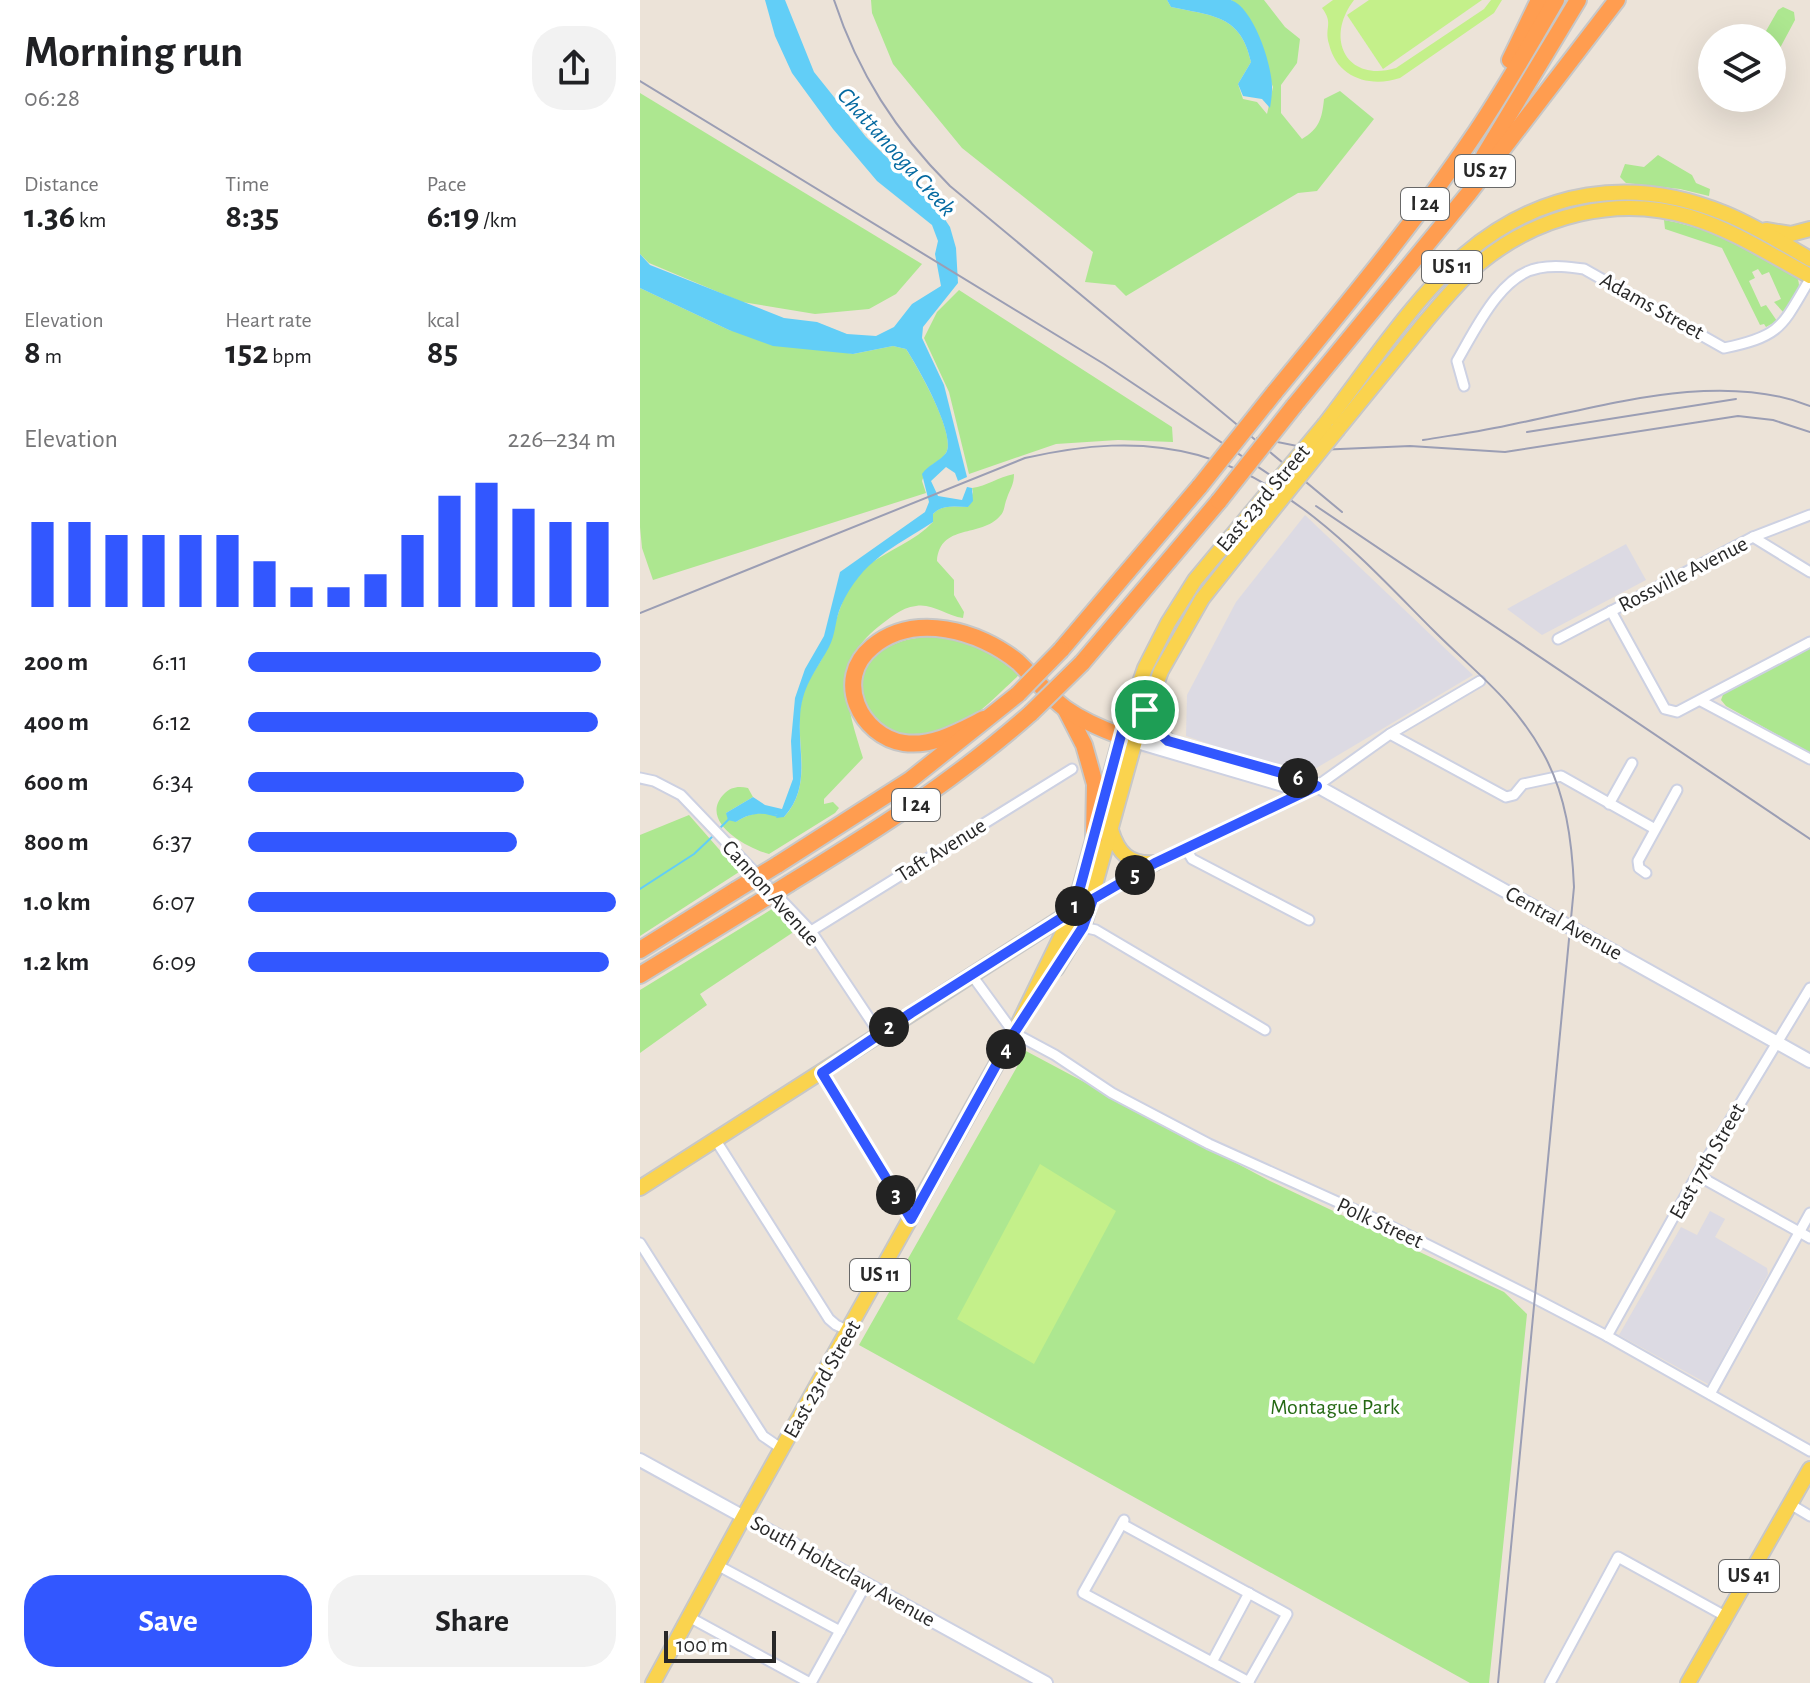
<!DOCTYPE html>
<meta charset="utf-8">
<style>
body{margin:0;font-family:"Alegreya Sans",sans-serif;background:#f2f2f2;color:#202124;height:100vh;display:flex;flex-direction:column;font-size:30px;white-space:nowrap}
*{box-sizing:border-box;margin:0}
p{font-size:26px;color:#757577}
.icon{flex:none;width:44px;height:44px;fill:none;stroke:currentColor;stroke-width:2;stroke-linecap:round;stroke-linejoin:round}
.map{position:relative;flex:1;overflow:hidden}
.side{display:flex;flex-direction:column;background:#fff;width:640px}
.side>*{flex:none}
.tools{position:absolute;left:1058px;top:24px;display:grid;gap:16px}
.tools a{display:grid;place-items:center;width:88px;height:88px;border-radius:50%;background:#fff;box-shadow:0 8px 32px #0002;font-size:40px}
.scale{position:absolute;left:24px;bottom:20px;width:112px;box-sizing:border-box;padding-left:8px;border:4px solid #282828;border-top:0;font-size:22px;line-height:28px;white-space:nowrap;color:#282828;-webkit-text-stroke:6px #fff;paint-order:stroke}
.pin{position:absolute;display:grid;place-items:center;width:68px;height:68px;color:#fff;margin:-34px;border:4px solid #fff;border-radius:50%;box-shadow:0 2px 8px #0007}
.km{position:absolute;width:40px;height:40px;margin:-20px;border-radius:50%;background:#222;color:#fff;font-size:22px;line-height:40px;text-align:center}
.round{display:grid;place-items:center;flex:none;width:84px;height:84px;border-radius:32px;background:#f2f2f2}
.head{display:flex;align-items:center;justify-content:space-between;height:136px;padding:0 24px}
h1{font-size:44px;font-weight:700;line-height:60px}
.figures{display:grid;grid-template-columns:repeat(3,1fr);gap:12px;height:136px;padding:8px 24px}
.figures div{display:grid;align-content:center}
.figures b{font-size:34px;font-weight:700}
.figures small{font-size:22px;font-weight:400}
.figures p{font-size:22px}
.chart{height:224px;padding:16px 24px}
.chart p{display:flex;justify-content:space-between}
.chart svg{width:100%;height:144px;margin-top:8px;stroke:#3257ff;stroke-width:6}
.cta{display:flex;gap:16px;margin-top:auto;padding:16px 24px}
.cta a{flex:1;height:92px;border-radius:32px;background:#3257ff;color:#fff;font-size:32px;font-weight:700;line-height:92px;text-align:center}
.cta a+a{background:#f2f2f2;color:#202124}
ul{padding:0 24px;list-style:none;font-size:26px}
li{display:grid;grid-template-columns:128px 96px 1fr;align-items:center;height:60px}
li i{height:20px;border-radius:10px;background:#3257ff}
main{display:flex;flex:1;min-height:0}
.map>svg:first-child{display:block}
.industrial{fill:#dcdae3}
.green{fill:#ade790}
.pitch{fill:#c4f08a}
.water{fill:#62cef7}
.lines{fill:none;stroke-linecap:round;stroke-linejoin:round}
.stream{stroke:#62cef7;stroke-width:2}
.minor-casing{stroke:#cdd1e2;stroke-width:13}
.secondary-casing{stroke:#cdd1e2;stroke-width:16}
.primary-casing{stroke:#c7c7c7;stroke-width:18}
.motorway-casing{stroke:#c7c7c7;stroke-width:20}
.minor{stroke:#fff;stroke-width:9}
.secondary{stroke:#fff;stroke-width:12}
.primary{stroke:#fad34e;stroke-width:14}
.motorway{stroke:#ff9d50;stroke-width:16}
.rail{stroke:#9b9eb4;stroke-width:2}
.primary-bridge-casing{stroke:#c7c7c7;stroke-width:18;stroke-linecap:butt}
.motorway-bridge-casing{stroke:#c7c7c7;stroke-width:20;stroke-linecap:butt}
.primary-bridge{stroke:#fad34e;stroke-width:14}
.motorway-bridge{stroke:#ff9d50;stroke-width:16}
.route-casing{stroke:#fff;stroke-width:16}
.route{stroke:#3257ff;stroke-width:10}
.labels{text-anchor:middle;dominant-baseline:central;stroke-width:7;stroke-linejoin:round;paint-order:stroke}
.shield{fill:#fff;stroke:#686868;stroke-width:2}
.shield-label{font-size:20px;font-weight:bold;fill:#282828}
.street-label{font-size:22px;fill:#282828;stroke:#fff}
.park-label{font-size:22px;fill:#256914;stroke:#fff}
.water-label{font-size:24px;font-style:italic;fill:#0469a0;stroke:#fff}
</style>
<main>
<section class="side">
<div class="head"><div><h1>Morning run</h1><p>06:28</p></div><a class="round"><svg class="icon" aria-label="share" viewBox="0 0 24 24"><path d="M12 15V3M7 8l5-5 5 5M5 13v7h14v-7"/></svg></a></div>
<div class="figures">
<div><p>Distance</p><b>1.36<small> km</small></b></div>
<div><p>Time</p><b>8:35</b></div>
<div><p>Pace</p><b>6:19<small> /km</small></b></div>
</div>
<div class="figures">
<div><p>Elevation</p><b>8<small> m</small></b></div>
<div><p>Heart rate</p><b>152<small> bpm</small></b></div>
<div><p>kcal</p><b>85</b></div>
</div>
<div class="chart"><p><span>Elevation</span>226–234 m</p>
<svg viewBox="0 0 160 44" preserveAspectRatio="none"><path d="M5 44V18M15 44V18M25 44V22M35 44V22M45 44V22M55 44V22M65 44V30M75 44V38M85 44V38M95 44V34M105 44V22M115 44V10M125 44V6M135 44V14M145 44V18M155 44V18"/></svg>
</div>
<ul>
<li><b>200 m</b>6:11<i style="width:96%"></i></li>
<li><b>400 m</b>6:12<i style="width:95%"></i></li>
<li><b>600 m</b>6:34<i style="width:75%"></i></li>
<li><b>800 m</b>6:37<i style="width:73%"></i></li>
<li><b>1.0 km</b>6:07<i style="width:100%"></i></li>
<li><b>1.2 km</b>6:09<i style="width:98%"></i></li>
</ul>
<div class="cta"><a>Save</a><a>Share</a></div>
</section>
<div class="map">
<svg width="1170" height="1683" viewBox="0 0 1170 1683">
<rect width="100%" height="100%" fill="#ece3d8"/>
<g class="industrial">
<path d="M665,515L833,675L663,776L546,736L547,695L596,602Z"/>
<path d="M986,544L1006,580L902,635L867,609Z"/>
<path d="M1070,1211L1085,1219L1075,1237L1127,1268L1128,1274L1068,1384L979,1335L1041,1227L1057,1235Z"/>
</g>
<g class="green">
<path d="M231,0H527L531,7C573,16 601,15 611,62L598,84L603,99L617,102L627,114L633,87L601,8L591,0H624L645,27L660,39L657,63L641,85V113L662,139C679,129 682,119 684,99L700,91L734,119L677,191L658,193L486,296L475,285L445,282L453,252L322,148L253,64L232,13Z"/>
<path d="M1143,7L1154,12L1155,20L1132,63V38H1122L1138,10Z"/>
<path d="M0,93L282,264L256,294L229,309L175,314L102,302L9,263L0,254Z"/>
<path d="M1018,155L1052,175L1056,183L1070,189L1069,196L1040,189L986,183L980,177L985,164L1004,167Z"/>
<path d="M1024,220C1071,228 1115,251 1156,276C1165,289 1151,302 1144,313L1134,302L1141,299L1129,272L1122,275L1118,269L1112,272L1115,278L1109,281L1121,307L1126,305L1137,321L1126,327L1124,324L1120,325L1082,248L1025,229Z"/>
<path d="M0,288L89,330L213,354L253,346L266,349C277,366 317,435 306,453C297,466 290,460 282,481L286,493L13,580L2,548L0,527Z"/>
<path d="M319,290L532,427L533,442L478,440L416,444L329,474L309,392L284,338L297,312Z"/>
<path d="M374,474C374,485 370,489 367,498C364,505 365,511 360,516C341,538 300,523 297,561L314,580V595L324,612L323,618C307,616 292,603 276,606C260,608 250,618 238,627C191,664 208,709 223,758L184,799V804L193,802L199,808L195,813L129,854C106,848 58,821 84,794C91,787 98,786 108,788L113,797L86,813L96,822C112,811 125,811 144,817C177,781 151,736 163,695C167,680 176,670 183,657C197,628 200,586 228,565C249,550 275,541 293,522V514C302,504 315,507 328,507L333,492L332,488C347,486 358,477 374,474Z"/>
<path d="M298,636C328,640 358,655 379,675C357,695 334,721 306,731C217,764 176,638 298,636Z"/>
<path d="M1170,646V753L1086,706L1081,700L1084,692Z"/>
<path d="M49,815L99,872L0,936V835Z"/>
<path d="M132,909L155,931L60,994L67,1005L0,1053V990Z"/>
<path d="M386,1051L628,1180L864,1292L887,1314L849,1683H830L219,1345Z"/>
</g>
<g class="pitch">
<path d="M693,0H714C684,39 707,83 756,68L844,9L851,0H862L854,13L760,78C730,88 697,78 689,44C684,27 694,24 682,8Z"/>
<path d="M729,0H842L743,69L707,15Z"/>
<path d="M400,1164L476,1211L394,1364L317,1319Z"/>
</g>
<g class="water">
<path d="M125,0H145L174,72L226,137L294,203L310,227L316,248L318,283L283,327L282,338L304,385L327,477L318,481L315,473L306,467L291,481L298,496L322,500L327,487L332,488L333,501L328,507C316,507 302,504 293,514V522C253,548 222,560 201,606C195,619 196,634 189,647C175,673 161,687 160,719C158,754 171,787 144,817L136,818L138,815C120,813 111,812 96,822L88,820L86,813L113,797L125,805L142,809L153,779L151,741L155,698L165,669L184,636L200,572L285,512L289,502L282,474C288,465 300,461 306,453C317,436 277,365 266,349L253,346L213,354L133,346L89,330L0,288V254L10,265L144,318L177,322L207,334L236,336L254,327L272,304L301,286L295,254L298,241L292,225L237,181L193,129L152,73L135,36Z"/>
<path d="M527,0C541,0 580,0 591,0C614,8 633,67 632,89C632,95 631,102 630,108L622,99L603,96L598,84L611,62C601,15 573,16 531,7Z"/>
</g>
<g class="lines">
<g class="stream">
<path d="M121,812L138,816"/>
<path d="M80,828L90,818"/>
<path d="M0,889L54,854L73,836"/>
</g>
<g class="minor-casing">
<g id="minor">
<path d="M824,386L817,361C835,330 861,274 899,268C914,265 929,267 944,269L1084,348C1142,336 1142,326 1170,279"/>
<path d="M1113,537L1170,572"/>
<path d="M971,611L1025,709L1037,712L1170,642"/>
<path d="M918,639L1113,537L1170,515"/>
<path d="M1061,701L1170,759"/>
<path d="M750,734L866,797L874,795L883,784L921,776L1015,829"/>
<path d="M0,778L14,781L41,795L171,931L239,1033"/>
<path d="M677,786L750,734L840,681"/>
<path d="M969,804L992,763"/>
<path d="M546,849L552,859L669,920"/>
<path d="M1006,873L999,868L998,861L1037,790"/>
<path d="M443,927L456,930L625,1030"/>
<path d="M171,931L432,769"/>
<path d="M331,974L374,1033L415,1055L472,1093L569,1144L744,1223L896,1299L967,1336L1170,1451"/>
<path d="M182,1073L271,1219"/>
<path d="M75,1139L189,1319L196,1325L209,1331"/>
<path d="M1057,1175L1170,1238"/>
<path d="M0,1243L123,1436L142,1449"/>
<path d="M967,1336L1057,1175L1170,988"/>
<path d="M1070,1394L1170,1213"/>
<path d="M1150,1504L1170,1516"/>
<path d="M484,1520L443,1593L609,1682"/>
<path d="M482,1524L647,1614L608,1683"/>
<path d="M77,1565L200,1631"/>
<path d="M49,1617L170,1683"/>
<path d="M572,1662L609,1593"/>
<path d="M171,1683L226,1584"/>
<path d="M910,1683L978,1557L1085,1616"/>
</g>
</g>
<g class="secondary-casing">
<g id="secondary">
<path d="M489,730L656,777L677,786L1170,1061"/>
<path d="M487,739L643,785H670"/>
<path d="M453,899L515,863L677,786"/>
<path d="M0,1460L406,1683"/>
</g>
</g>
<g class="primary-casing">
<g id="primary">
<path d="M1126,230L1151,234L1170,229"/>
<path d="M685,424C726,371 774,298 824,255C900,190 991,175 1084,213C1114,225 1142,243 1170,259"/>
<path d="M698,429C727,393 757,357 786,321C803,301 820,280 840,263C898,215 977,195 1050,217C1093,230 1131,255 1170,276"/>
<path d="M505,710L513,727L528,741"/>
<path d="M471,830C478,853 489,865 515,863"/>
<path d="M416,969L445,921L495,741L521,671L562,599L623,522"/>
<path d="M0,1188L435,909"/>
<path d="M13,1683L104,1516L374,1033L434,910L481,736L505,668L528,623L555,580L610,514"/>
<path d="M1048,1683L1170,1469"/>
</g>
</g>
<g class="motorway-casing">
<g id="motorway">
<path d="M870,60L899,0"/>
<path d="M844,156L938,0"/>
<path d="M634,393C701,311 770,229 830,141C861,96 888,48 916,0"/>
<path d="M654,406L829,193L977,0"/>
<path d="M421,650L560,486"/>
<path d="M442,663L579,501"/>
<path d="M426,710L444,745L455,784L454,838"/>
<path d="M344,719C320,731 293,747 264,743C220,736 193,679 232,647C274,612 339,630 378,662C394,677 408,696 426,709C443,721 462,729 481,736"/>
<path d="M137,865L270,780L378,694"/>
<path d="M150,883C238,829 314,781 391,713"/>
<path d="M0,950L96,890"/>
<path d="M0,975L113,906"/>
</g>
</g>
<use href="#minor" class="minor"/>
<use href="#secondary" class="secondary"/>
<use href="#primary" class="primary"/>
<use href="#motorway" class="motorway"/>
<g class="rail">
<path d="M194,0C218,73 256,132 310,186L702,512"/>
<path d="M0,81L464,364L636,479"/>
<path d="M887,432L1096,399"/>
<path d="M617,438L677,450L770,446L865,452L1098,416L1133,420L1170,432"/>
<path d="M783,440C813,435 844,431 874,424C965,406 1080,370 1170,406"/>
<path d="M676,506L1170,839"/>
<path d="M0,613L385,458C443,445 500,439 558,455C656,483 725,562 794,631C836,673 873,699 903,753C926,794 932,841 934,887L858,1683"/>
</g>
<g class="primary-bridge-casing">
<g id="primary-bridge">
<path d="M610,514L685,424"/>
<path d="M623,522L698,429"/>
</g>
</g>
<g class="motorway-bridge-casing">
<g id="motorway-bridge">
<path d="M560,486L634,393"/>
<path d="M579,501L654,406"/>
<path d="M378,694L421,650"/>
<path d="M391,713L442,663"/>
<path d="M96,890L137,865"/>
<path d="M113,906L150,883"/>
</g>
</g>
<use href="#primary-bridge" class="primary-bridge"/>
<use href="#motorway-bridge" class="motorway-bridge"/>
</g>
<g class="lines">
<g class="route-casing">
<path id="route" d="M505,710L513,727L528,741L656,777L677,786L515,863L453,899L443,927L374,1033L271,1219L182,1073L271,1013L434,910L483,728L498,732Z"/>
</g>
<use href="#route" class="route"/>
</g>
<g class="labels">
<g class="shield">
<rect x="815" y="155" width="60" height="32" rx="6"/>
<rect x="761" y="188" width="48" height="32" rx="6"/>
<rect x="782" y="251" width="60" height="32" rx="6"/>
<rect x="252" y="789" width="48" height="32" rx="6"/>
<rect x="210" y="1259" width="60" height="32" rx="6"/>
<rect x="1079" y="1560" width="60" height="32" rx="6"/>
</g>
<g class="shield-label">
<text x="845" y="171">US 27</text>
<text x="785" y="204">I 24</text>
<text x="812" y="267">US 11</text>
<text x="276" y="805">I 24</text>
<text x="240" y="1275">US 11</text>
<text x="1109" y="1576">US 41</text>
</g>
<g class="street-label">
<text transform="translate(1012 306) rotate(29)">Adams Street</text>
<text transform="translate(623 498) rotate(-50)">East 23rd Street</text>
<text transform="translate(1043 574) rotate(-27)">Rossville Avenue</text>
<text transform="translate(301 850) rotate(-32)">Taft Avenue</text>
<text transform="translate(131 893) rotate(48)">Cannon Avenue</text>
<text transform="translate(924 923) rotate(29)">Central Avenue</text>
<text transform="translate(1067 1161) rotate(-60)">East 17th Street</text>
<text transform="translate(740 1223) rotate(25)">Polk Street</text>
<text transform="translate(182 1379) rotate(-60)">East 23rd Street</text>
<text transform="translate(203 1571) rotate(29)">South Holtzclaw Avenue</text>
</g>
<g class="park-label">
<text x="695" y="1407">Montague Park</text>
</g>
<g class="water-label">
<text transform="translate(256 152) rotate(48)">Chattanooga Creek</text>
</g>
</g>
</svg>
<div class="tools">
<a><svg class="icon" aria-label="layers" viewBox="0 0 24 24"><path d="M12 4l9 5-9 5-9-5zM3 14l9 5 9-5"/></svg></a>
</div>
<div class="scale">100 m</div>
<div class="pin" style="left:505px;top:710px;background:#1e9e55"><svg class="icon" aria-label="arrive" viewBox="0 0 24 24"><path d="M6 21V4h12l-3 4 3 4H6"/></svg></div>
<b class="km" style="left:435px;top:906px">1</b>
<b class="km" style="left:249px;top:1027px">2</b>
<b class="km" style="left:256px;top:1195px">3</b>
<b class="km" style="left:366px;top:1049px">4</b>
<b class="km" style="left:495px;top:875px">5</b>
<b class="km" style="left:658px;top:778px">6</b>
</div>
</main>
